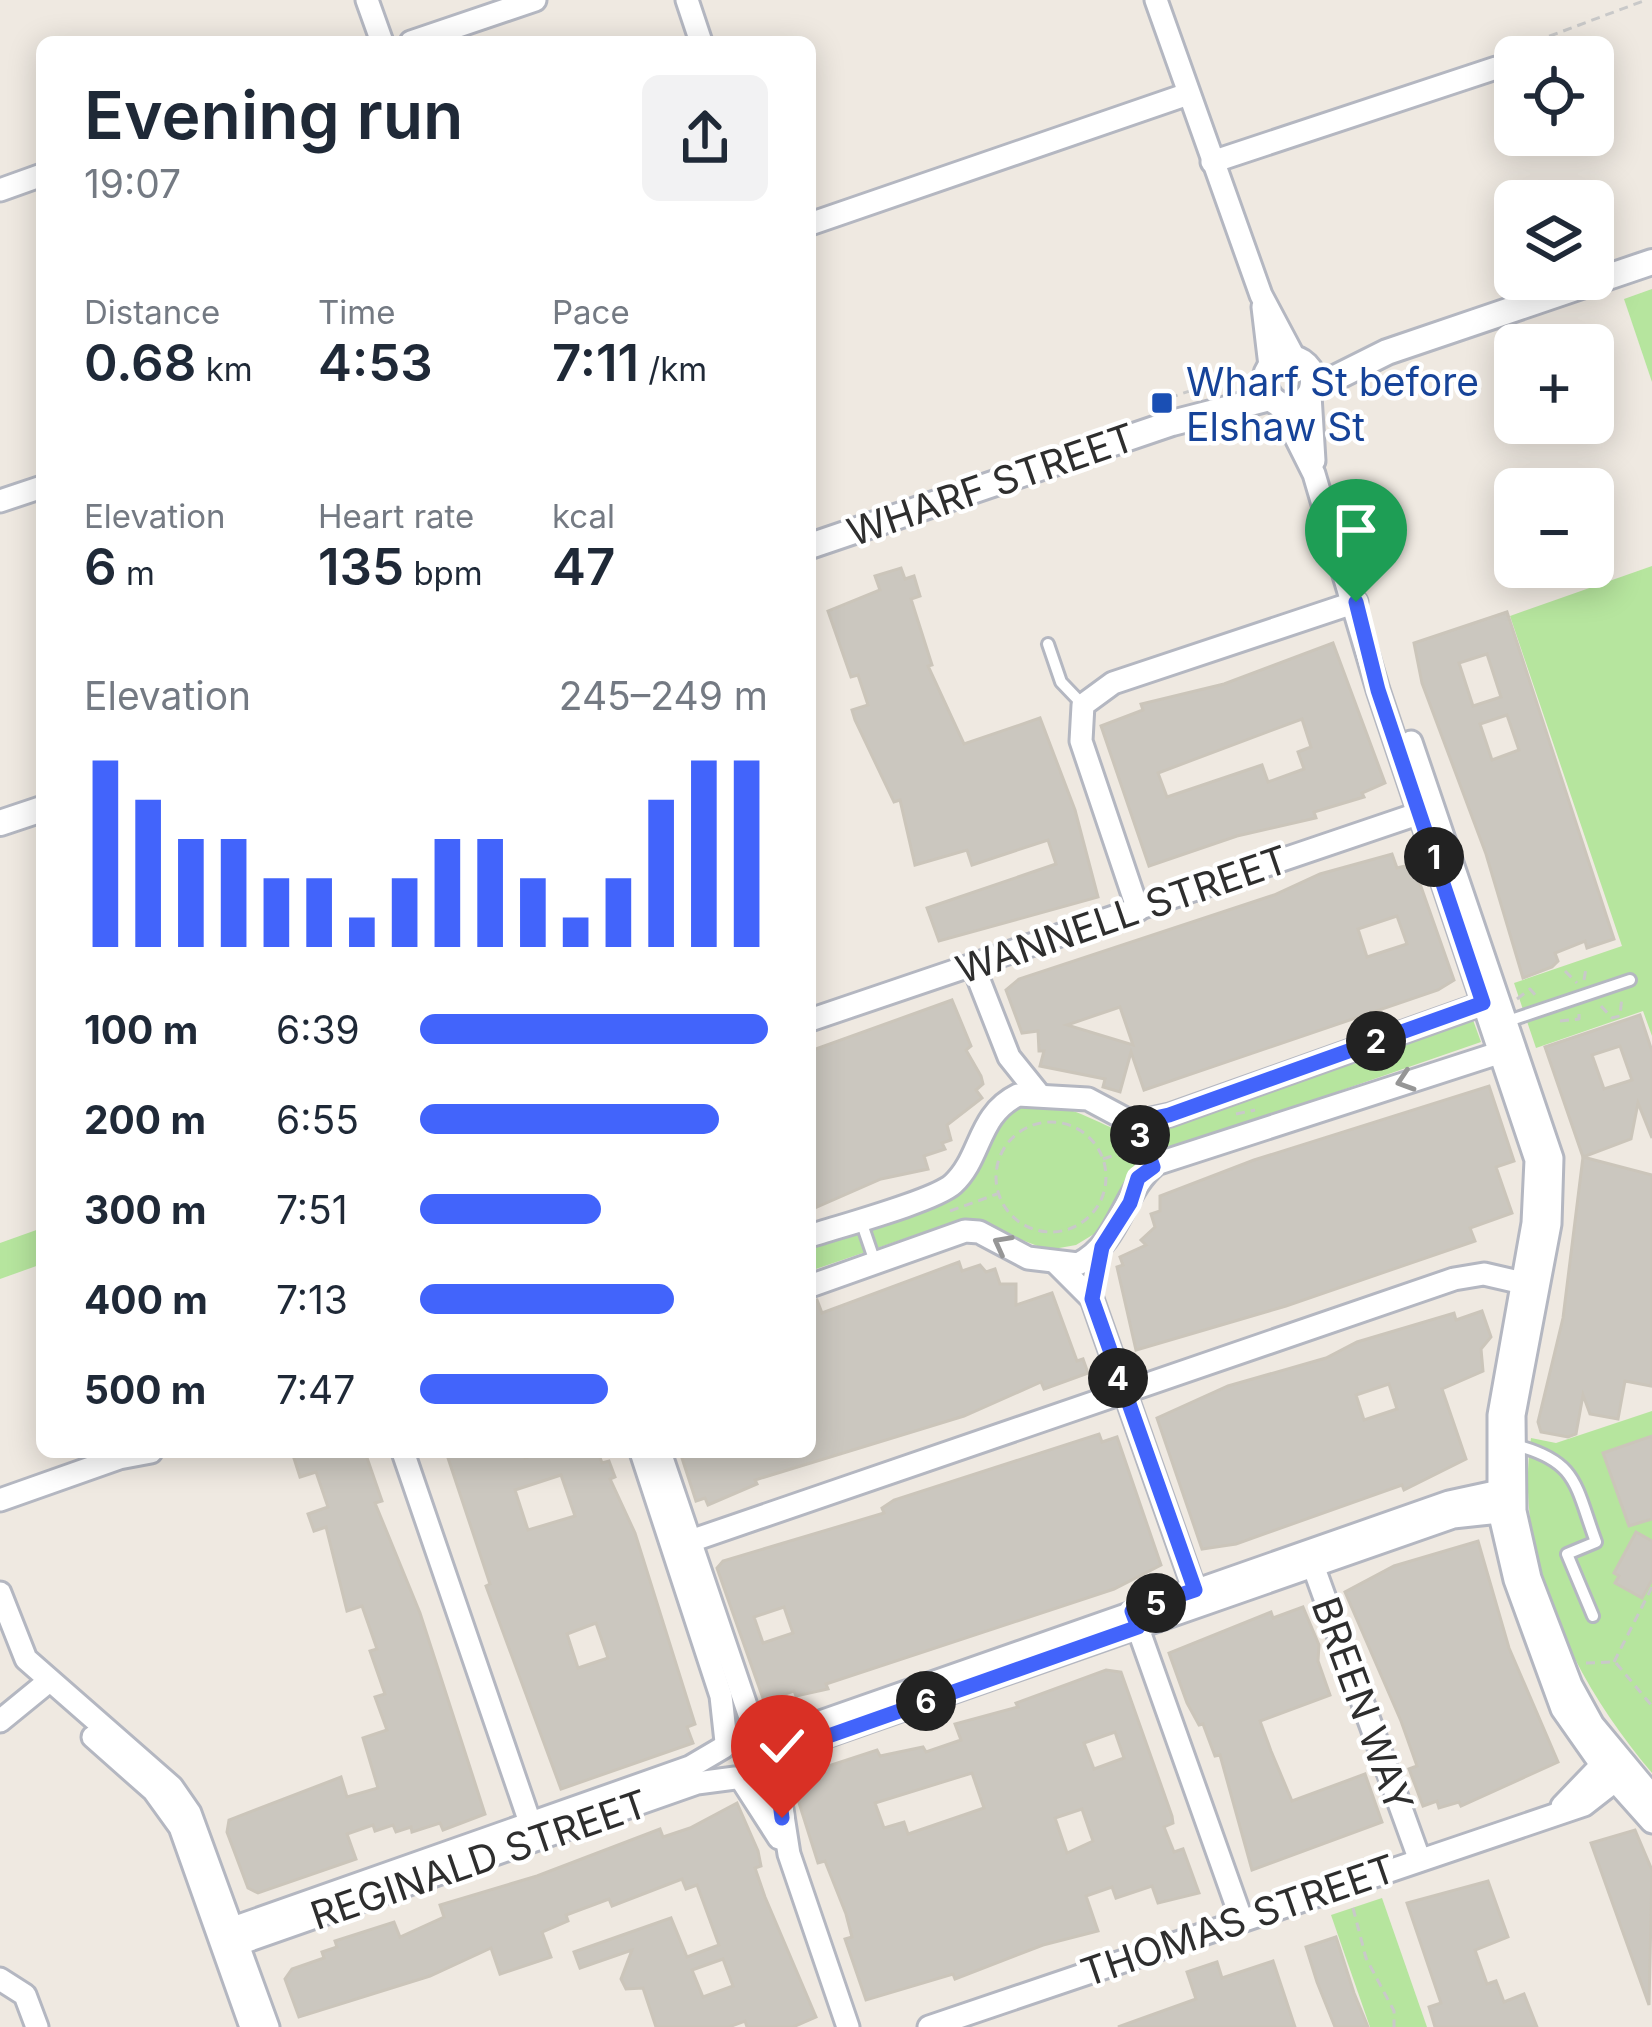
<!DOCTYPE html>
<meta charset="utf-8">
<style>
body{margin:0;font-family:Inter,sans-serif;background:#f2f2f3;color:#1f2937;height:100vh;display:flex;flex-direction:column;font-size:45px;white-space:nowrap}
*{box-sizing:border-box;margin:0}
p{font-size:39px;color:#747a83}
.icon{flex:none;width:66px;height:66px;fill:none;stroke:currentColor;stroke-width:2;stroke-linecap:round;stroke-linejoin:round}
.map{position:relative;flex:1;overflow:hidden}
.side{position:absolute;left:36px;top:36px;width:780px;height:1422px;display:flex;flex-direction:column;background:#fff;border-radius:18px;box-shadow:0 6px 30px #0003}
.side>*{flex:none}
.buttons{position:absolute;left:1494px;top:36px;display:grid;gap:24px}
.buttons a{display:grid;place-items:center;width:120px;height:120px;border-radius:18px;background:#fff;box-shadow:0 6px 30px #0003;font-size:60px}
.pin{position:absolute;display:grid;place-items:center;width:102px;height:102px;color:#fff;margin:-123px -51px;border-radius:50% 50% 50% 0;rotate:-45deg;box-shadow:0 0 12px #0007}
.pin .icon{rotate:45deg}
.km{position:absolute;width:60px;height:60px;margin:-30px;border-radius:50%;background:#222;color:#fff;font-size:33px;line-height:60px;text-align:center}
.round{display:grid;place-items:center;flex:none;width:126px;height:126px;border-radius:18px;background:#f2f2f3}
.summary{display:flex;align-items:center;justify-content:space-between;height:204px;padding:0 48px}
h1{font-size:66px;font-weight:600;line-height:90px}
.metrics{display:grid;grid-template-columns:repeat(3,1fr);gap:18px;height:204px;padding:12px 48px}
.metrics div{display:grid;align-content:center}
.metrics b{font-size:51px;font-weight:600}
.metrics small{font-size:33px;font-weight:400}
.metrics p{font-size:33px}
.chart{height:336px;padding:24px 48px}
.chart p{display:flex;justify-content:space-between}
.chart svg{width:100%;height:216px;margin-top:12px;stroke:#4264fb;stroke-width:6}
ul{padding:0 48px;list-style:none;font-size:39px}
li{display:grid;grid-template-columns:192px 144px 1fr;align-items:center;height:90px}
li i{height:30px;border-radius:15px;background:#4264fb}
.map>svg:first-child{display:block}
.green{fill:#b6e59e}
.building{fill:#cbc7bf;stroke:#cbc5ba;stroke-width:3;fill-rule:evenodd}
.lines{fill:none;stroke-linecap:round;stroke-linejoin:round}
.service-casing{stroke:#b4b7c1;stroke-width:16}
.minor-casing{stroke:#b4b7c1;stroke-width:27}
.tertiary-casing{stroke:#b4b7c1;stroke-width:30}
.path{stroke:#c9c9c9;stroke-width:3;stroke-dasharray:9 6;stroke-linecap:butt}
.service{stroke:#fff;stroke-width:10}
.minor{stroke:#fff;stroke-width:21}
.tertiary{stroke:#fff;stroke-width:24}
.oneway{stroke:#969696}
.route-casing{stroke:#fff;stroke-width:24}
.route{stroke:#4264fb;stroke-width:15}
.transit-dot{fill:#1a4fb4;stroke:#fff;stroke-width:4.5}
.labels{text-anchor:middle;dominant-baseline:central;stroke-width:9;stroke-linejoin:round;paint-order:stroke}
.transit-label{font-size:39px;fill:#164399;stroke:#fff;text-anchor:start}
.street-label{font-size:39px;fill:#2e2e2e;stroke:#fff}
</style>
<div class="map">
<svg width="1652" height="2027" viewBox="0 0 1652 2027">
<rect width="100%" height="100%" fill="#efe9e1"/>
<g class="green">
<path d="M1652,289V382L1624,299Z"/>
<path d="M1652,566V1036L1643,1011L1536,1048L1514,983L1622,946L1510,616Z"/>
<path d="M1473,1020L1481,1042L1137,1161L1099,1231L1076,1245L1048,1250L965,1218L810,1271V1246C844,1234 936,1211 960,1192C977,1178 973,1159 983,1143C1026,1073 1074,1114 1129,1135Z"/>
<path d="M42,1228V1264L0,1279V1243Z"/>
<path d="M1652,1411V1773C1575,1682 1513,1560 1531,1438L1556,1443Z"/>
<path d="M1382,1898L1427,2027H1370L1331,1915Z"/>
</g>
<g class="building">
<path d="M901,568L905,579L914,576L920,596L911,599L932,665L928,666L964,744L1040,718L1075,810L1098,897L939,941L927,908L1056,864L1048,840L972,865L967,850L915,865L900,800L894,802L855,720L852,710L868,705L858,675L851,677L828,611L880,590L875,576Z"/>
<path d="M1507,612L1614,939L1587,948L1585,941L1555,953L1558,961L1552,967L1523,978L1486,854L1422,683L1414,643ZM1487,654L1501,697L1473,706L1459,663ZM1507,715L1519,750L1492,760L1480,724Z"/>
<path d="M1333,643L1385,783L1362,793L1364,797L1314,812L1316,818L1237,836L1149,866L1101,726L1143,710L1141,704L1224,684ZM1302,719L1311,747L1298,752L1304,769L1268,782L1262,765L1167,797L1158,773Z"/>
<path d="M1392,854L1397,868L1413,864L1454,980L1438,990L1144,1090L1131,1052L1120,1092L1103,1087L1105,1079L1040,1066L1044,1051H1039L1038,1031L1022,1033L1006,990L1019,979L1274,895L1320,874ZM1397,916L1407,944L1367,957L1358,929ZM1120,1007L1133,1045L1067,1025Z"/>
<path d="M952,1000L971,1046L966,1050L981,1076L983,1084L976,1090L982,1098L947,1125L951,1140L942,1143L945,1149L924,1156L928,1169L881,1179L817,1207L815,1200L810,1202V1051Z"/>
<path d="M1640,1015L1652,1051V1138L1638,1103L1631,1139L1583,1157L1545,1047ZM1620,1046L1632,1080L1604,1089L1592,1055Z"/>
<path d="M1489,1086L1514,1161L1496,1167L1512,1213L1470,1228L1475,1241L1286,1306L1136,1350L1117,1267L1123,1265L1120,1257L1146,1245L1141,1240L1155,1227L1151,1214L1160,1211V1196L1254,1160Z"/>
<path d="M1583,1157L1652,1175V1378L1651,1386L1625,1381L1618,1419L1590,1414L1583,1395L1576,1434L1568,1437L1541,1432L1538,1422L1563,1318Z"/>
<path d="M959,1262L962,1271L980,1265L986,1272L995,1269L1000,1284H1016V1305L1052,1293L1077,1361L1083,1359L1088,1373L1044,1389L1041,1382L964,1416L755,1480L757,1484L708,1505L705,1498L696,1501L680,1452H810V1301L817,1300L822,1313Z"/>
<path d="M1482,1311L1491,1337L1481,1349L1483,1371L1442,1389L1466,1459L1404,1490L1402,1485L1236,1544L1202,1549L1157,1418L1228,1386L1326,1358L1357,1342L1454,1313L1456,1320ZM1389,1384L1397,1409L1364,1420L1356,1395Z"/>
<path d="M1099,1434L1102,1442L1117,1437L1161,1565L1114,1589L826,1684L828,1689L796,1696L794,1691L764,1701L717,1568L723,1561L884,1513L882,1508L894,1500ZM784,1607L793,1633L763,1643L754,1617Z"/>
<path d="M1652,1436V1519L1629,1526L1603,1453Z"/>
<path d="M292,1452H365L382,1501L375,1503L420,1613L485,1814L443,1830L440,1823L412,1832L411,1827L396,1832L393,1825L375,1831L373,1825L347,1834L356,1859L258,1893L248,1888L227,1832L229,1820L341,1777L347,1797L378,1788L363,1738L387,1730L375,1697L385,1694L370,1651L377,1649L362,1606L347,1611L326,1527L314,1531L308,1514L328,1507L316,1472L300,1477Z"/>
<path d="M446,1452L523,1453L525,1458L543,1452H598L602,1463L609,1461L615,1477L610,1479L635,1533L695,1724L687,1727L693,1743L561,1789L486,1586L490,1584ZM561,1475L575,1516L528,1530L515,1490ZM596,1623L608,1658L578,1668L567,1634Z"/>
<path d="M1636,1532L1652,1541V1580L1642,1598L1615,1583L1619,1576L1614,1573Z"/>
<path d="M1478,1541L1509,1648L1558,1762L1461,1806L1459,1802L1439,1808L1437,1801L1423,1806L1409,1769L1417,1766L1401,1721L1345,1592L1394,1566Z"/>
<path d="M1303,1607L1319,1645L1318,1661L1330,1695L1260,1721L1271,1751L1292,1801L1365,1774L1382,1822L1252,1870L1220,1755L1215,1756L1203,1724L1199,1725L1187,1703L1169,1653L1271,1612L1273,1618Z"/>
<path d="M1106,1670L1121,1672L1172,1816L1173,1823L1164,1827L1174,1852L1183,1849L1199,1893L1158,1903L1152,1886L1116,1898L1112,1887L1086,1896L1098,1931L1043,1945L955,1979L953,1974L866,2000L845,1939L852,1937L846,1914L825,1861L818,1863L793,1784L803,1780L801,1775L877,1750L880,1756L923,1747L926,1752L961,1740L955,1724L1018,1707L1016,1703ZM1115,1732L1124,1758L1094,1769L1084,1743ZM972,1773L984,1808L908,1834L904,1822L884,1828L875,1803ZM1082,1809L1093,1841L1067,1853L1055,1818Z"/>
<path d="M737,1803L758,1851L761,1866L755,1868L765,1897L816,2017L793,2027H747L745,2021L729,2027H656L643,1988L626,1989L621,1979L632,1950L580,1968L574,1952L671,1918L687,1957L719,1945L697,1885L686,1889L682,1879L612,1906L609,1899L566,1915L568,1921L542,1932L551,1957L500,1974L491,1948L430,1976L299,2017L285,1979L292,1969L324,1958L322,1952L337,1947L335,1941L394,1922L400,1937L444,1917L440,1905L537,1876L660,1829L663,1837L690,1828ZM723,1959L733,1986L703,1997L692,1970Z"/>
<path d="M1635,1830L1652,1870L1649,2005L1591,1843Z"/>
<path d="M1488,1881L1508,1937L1475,1950L1487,1984L1496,1981L1504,2002L1524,1994L1537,2027H1435L1429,2007L1441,2003L1407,1903Z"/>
<path d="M1336,1937L1354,1993L1368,2027H1335L1317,1982L1306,1947Z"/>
<path d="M1273,1961L1295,2027H1118L1196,1999L1187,1972L1217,1962L1222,1978Z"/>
</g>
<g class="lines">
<g class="service-casing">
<g id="service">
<path d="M1048,644L1061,682L1083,705"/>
<path d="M1508,1021L1630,980"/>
<path d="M861,1221L875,1262"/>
<path d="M1515,1445C1578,1461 1575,1485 1596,1542L1567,1554L1593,1616"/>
</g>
</g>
<g class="minor-casing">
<g id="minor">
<path d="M367,0L382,42"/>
<path d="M687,0L701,42"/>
<path d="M1156,0L1261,295L1295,359"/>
<path d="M411,42L535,0"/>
<path d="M1212,162L1496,68"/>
<path d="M0,190L42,175"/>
<path d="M810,224L1188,94"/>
<path d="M1263,307L1270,366"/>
<path d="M1310,395L1314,461"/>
<path d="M1279,404L1314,474L1378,690L1536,1160L1533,1223L1499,1415V1511L1515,1580L1562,1709L1602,1766L1652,1822"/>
<path d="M0,501L42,487"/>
<path d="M1411,742L1552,1158L1550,1224L1514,1415L1515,1511L1530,1578L1571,1685L1593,1725L1652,1796"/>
<path d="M1138,910L1081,741L1083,705L1113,683L1356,602"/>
<path d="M973,965L1009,1057L1038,1093"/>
<path d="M810,1020L1429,810"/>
<path d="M810,1236C840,1226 934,1201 953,1184C982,1157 977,1115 1018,1095L1088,1099L1133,1123L1170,1115L1491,1001"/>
<path d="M1055,1262L1092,1299L1198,1600"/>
<path d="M810,1286L965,1231L979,1232L1028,1258L1078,1264C1121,1242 1122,1192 1156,1164L1511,1049"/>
<path d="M403,1452L535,1837"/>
<path d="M641,1452L721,1696L726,1742"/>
<path d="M660,1452L753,1726"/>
<path d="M0,1500L119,1458L151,1452"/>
<path d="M673,1547L1454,1279L1484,1274L1536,1286"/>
<path d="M1310,1557L1419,1858"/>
<path d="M0,1593L26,1659L172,1787L190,1813L268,2027"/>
<path d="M1134,1617L1241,1918"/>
<path d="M0,1721L49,1681"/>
<path d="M764,1729L809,1726L1449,1502L1509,1489"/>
<path d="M93,1737L154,1791L180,1827L251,2027"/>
<path d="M779,1763L815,1740L1453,1517L1509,1511"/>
<path d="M776,1771L789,1854L848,2027"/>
<path d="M743,1782L779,1838"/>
<path d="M1562,1806L1611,1755"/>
<path d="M219,1933L690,1767L724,1747"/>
<path d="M224,1949L697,1783L735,1778"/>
<path d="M0,1979L25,1995L37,2027"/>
<path d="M929,2027L1584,1805L1625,1773"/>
</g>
</g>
<g class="tertiary-casing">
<g id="tertiary">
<circle cx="1289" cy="382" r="24"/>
<path d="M1313,389L1387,352L1652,262"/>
<path d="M810,546L1172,423L1270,398"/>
<path d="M0,823L42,809"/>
</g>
</g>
<g class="path">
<path d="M1507,52L1646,0"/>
<path d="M1169,398L1243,373"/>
<path d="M1565,971L1577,983"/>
<path d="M1584,980L1586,968"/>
<path d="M1517,999L1530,989L1537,997"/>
<path d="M1601,1006L1612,1018L1620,1016L1622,996"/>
<path d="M1560,1021L1579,1019V1013"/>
<path d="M1236,1114L1255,1110"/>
<circle cx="1051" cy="1177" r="55"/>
<path d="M1103,1159L1170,1137"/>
<path d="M950,1211L997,1194"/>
<path d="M1614,1662L1652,1587"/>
<path d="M1586,1663L1612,1662"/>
<path d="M1616,1663L1652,1706"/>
<path d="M1353,1908L1366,1958L1394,2011V2027"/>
</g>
<use href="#service" class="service"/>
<use href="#minor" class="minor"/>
<use href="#tertiary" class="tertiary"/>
</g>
<defs><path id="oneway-chevron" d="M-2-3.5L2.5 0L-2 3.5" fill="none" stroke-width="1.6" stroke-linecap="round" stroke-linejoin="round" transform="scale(3)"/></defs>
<g class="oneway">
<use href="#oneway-chevron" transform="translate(1405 1081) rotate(162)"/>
<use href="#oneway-chevron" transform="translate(1002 1244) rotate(-152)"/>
</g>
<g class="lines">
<g class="route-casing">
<path id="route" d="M782,1818L776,1771L800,1746L1138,1627L1132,1611L1195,1590L1092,1299L1102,1247L1130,1203L1138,1178L1153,1167L1137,1122L1169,1115L1483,1003L1378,690L1356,602"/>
</g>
<use href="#route" class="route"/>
</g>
<rect class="transit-dot" x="1150" y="391" width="24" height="24" rx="6"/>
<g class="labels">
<g class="transit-label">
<text x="1186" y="381">Wharf St before<tspan x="1186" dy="45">Elshaw St</tspan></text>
</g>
<g class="street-label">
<text transform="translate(991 484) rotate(-19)">WHARF STREET</text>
<text transform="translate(1122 914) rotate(-19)">WANNELL STREET</text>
<text transform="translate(1363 1704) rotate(70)">BREEN WAY</text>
<text transform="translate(479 1859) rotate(-19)">REGINALD STREET</text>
<text transform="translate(1238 1920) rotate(-19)">THOMAS STREET</text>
</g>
</g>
</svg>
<div class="buttons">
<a><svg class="icon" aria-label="locate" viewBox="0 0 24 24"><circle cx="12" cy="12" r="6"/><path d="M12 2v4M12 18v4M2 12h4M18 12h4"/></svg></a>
<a><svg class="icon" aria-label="layers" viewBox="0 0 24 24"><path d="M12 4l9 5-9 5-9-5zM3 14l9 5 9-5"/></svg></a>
<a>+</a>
<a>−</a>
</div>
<div class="pin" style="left:1356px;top:602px;background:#1e9e55"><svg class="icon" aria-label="arrive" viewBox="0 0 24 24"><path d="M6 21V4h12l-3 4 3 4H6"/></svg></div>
<div class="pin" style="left:782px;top:1818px;background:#d93025"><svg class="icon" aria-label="check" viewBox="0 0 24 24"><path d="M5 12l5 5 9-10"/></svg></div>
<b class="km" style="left:1434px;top:857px">1</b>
<b class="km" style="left:1376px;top:1041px">2</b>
<b class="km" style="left:1140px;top:1135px">3</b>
<b class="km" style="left:1118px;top:1378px">4</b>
<b class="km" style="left:1156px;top:1603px">5</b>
<b class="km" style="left:926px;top:1701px">6</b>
<section class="side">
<div class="summary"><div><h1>Evening run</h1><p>19:07</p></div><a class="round"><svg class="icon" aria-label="share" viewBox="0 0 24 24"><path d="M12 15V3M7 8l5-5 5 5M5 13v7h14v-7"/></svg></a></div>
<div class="metrics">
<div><p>Distance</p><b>0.68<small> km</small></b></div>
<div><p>Time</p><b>4:53</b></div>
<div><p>Pace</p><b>7:11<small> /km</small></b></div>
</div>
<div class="metrics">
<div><p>Elevation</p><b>6<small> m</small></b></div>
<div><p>Heart rate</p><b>135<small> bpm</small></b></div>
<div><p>kcal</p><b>47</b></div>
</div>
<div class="chart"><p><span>Elevation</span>245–249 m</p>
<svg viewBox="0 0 160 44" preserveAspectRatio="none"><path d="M5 44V6M15 44V14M25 44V22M35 44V22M45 44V30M55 44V30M65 44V38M75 44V30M85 44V22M95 44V22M105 44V30M115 44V38M125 44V30M135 44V14M145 44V6M155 44V6"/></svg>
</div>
<ul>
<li><b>100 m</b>6:39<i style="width:100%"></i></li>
<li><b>200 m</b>6:55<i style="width:86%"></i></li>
<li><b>300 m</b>7:51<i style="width:52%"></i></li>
<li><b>400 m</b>7:13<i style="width:73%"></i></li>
<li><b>500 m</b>7:47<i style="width:54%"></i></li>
</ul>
</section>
</div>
